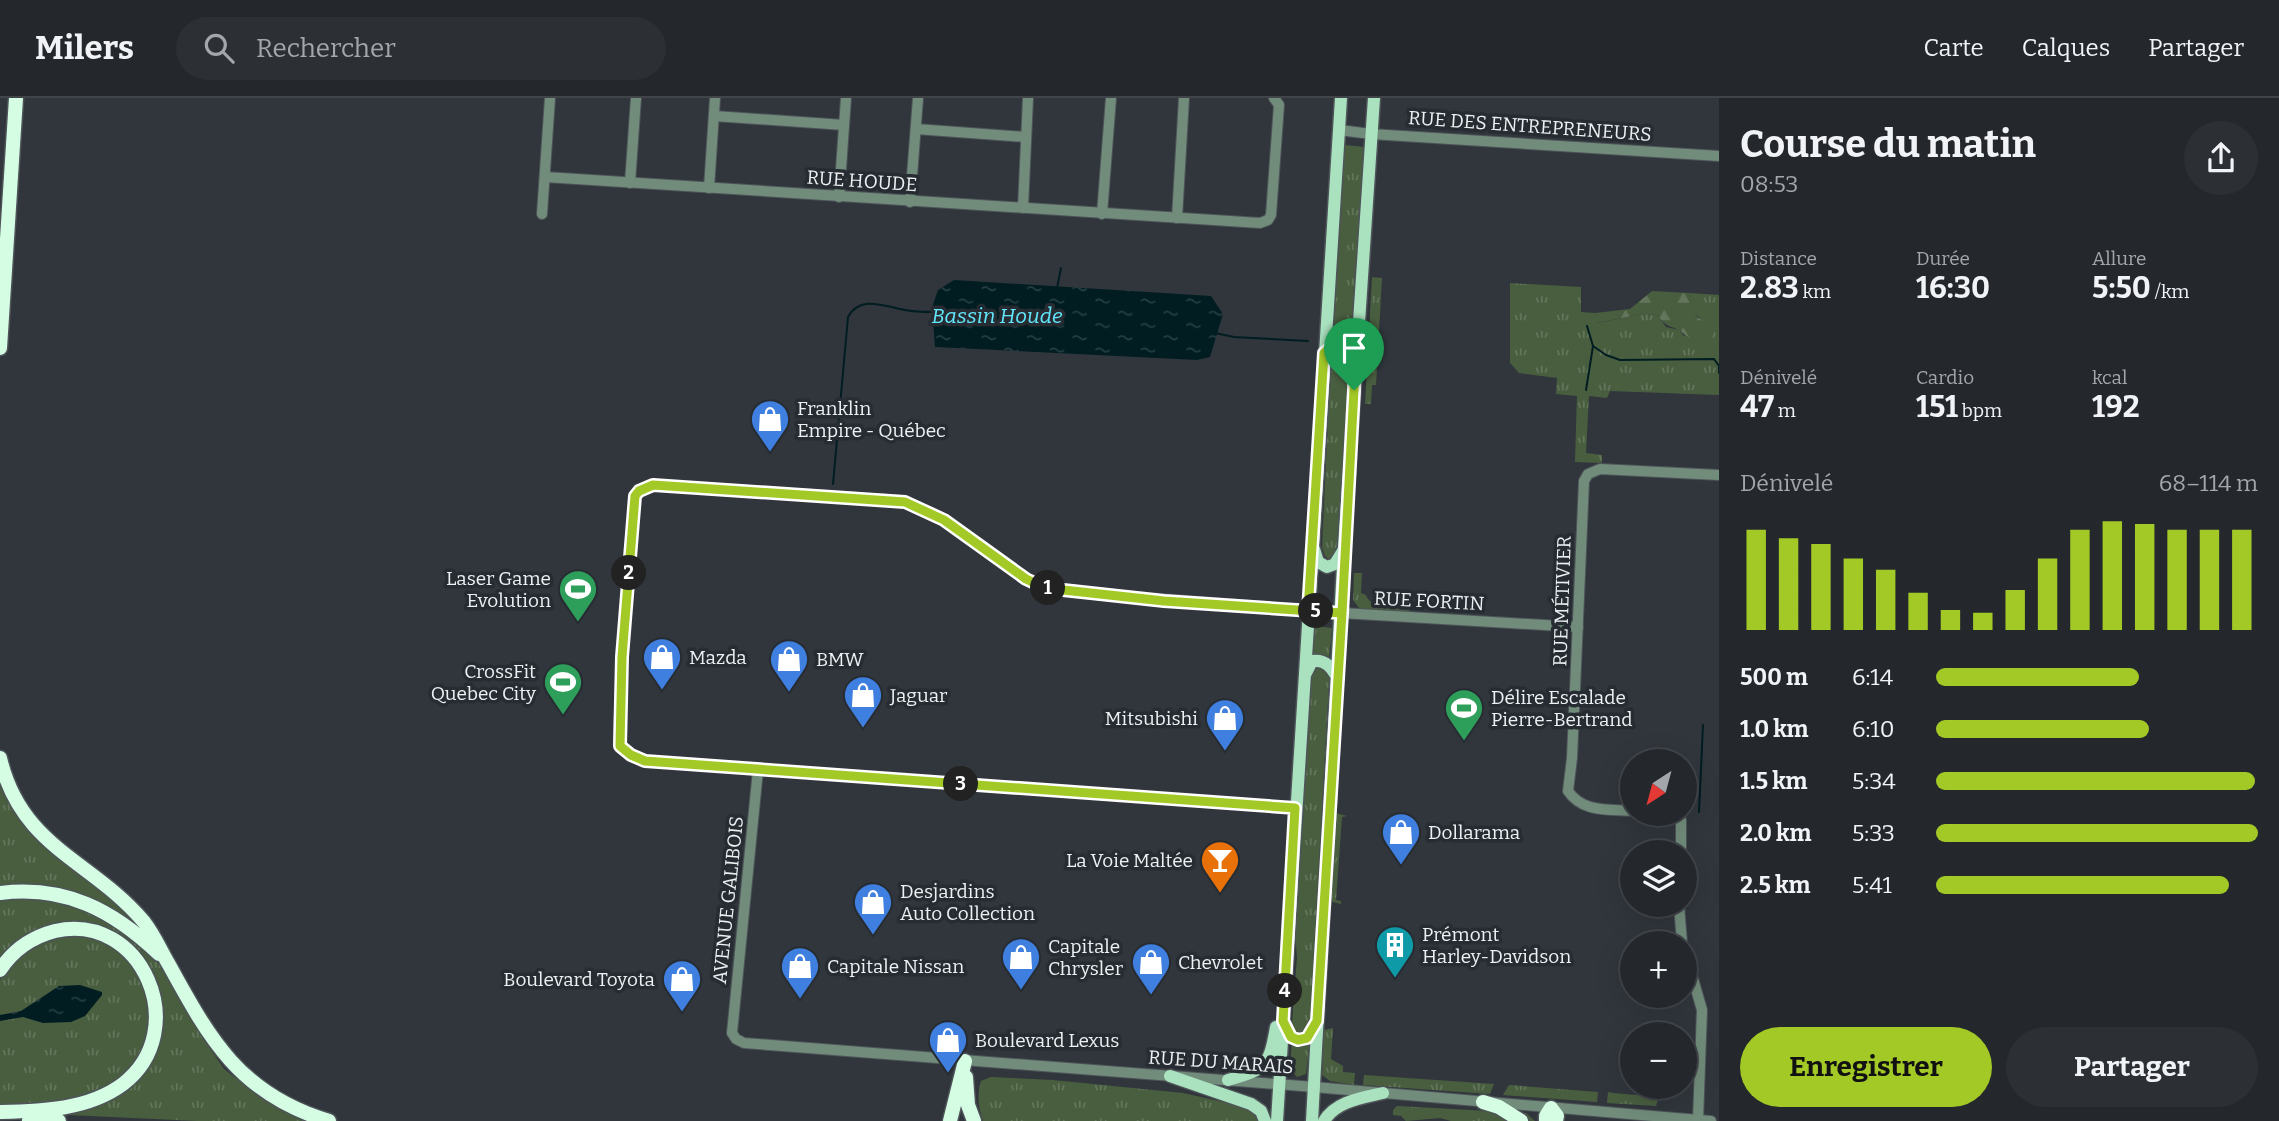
<!DOCTYPE html>
<html lang="fr">
<meta charset="utf-8">
<style>
body{margin:0;font-family:Bitter,serif;background:#2c3035;color:#f1f3f6;height:100vh;display:flex;flex-direction:column;font-size:26px;white-space:nowrap}
*{box-sizing:border-box;margin:0}
p{font-size:23px;color:#a3a6aa}
.icon{flex:none;width:38px;height:38px;fill:none;stroke:currentColor;stroke-width:2;stroke-linecap:round;stroke-linejoin:round}
.map{position:relative;flex:1;overflow:hidden}
.side{display:flex;flex-direction:column;background:#24282d;width:560px}
.side>*{flex:none}
.needle{width:46px;rotate:216deg}
.tools{position:absolute;left:1620px;top:651px;display:grid;gap:14px}
.tools a{display:grid;place-items:center;width:77px;height:77px;border-radius:50%;background:#24282d;box-shadow:0 7px 28px #0002,0 0 0 2px #414449;font-size:35px}
.pin{position:absolute;display:grid;place-items:center;width:60px;height:60px;color:#fff;margin:-72px -30px;border-radius:50% 50% 50% 0;rotate:-45deg;box-shadow:0 0 7px #0007}
.pin .icon{rotate:45deg}
.km{position:absolute;width:35px;height:35px;margin:-18px;border-radius:50%;background:#222;color:#fff;font-size:19px;line-height:35px;text-align:center}
.round{display:grid;place-items:center;flex:none;width:74px;height:74px;border-radius:37px;background:#2c3035}
.summary{display:flex;align-items:center;justify-content:space-between;height:119px;padding:0 21px}
h1{font-size:38px;font-weight:700;line-height:52px}
.figures{display:grid;grid-template-columns:repeat(3,1fr);gap:10px;height:119px;padding:7px 21px}
.figures div{display:grid;align-content:center}
.figures b{font-size:30px;font-weight:700}
.figures small{font-size:19px;font-weight:400}
.figures p{font-size:19px}
.chart{height:196px;padding:14px 21px}
.chart p{display:flex;justify-content:space-between}
.chart svg{width:100%;height:126px;margin-top:7px;stroke:#a3c926;stroke-width:6}
.action{display:flex;gap:14px;margin-top:auto;padding:14px 21px}
.action a{flex:1;height:80px;border-radius:42px;background:#a3c926;color:#111;font-size:28px;font-weight:700;line-height:80px;text-align:center}
.action a+a{background:#2c3035;color:#f1f3f6}
ul{padding:0 21px;list-style:none;font-size:23px}
li{display:grid;grid-template-columns:112px 84px 1fr;align-items:center;height:52px}
li i{height:18px;border-radius:9px;background:#a3c926}
header{display:flex;align-items:center;gap:42px;box-sizing:border-box;height:98px;padding:0 35px;background:#24282d;border-bottom:2px solid #414449}
header strong{font-size:33px}
nav{display:flex;gap:38px;margin-inline-start:auto;font-size:24px}
.search{width:490px;height:63px;background:#2c3035;display:flex;align-items:center;gap:18px;box-sizing:border-box;padding:0 24px;border-radius:38px;color:#a3a6aa;font-size:26px}
main{display:flex;flex:1;min-height:0}
.map>svg:first-child{display:block}
.grass{fill:url(#grass-tufts)}
.forest{fill:url(#forest-firs)}
.water{fill:url(#water-ripples)}
.lines{fill:none;stroke-linecap:round;stroke-linejoin:round}
.stream{stroke:#011d22;stroke-width:2}
.minor-casing{stroke:#4e5459;stroke-width:12}
.major-casing{stroke:#4e5459;stroke-width:15}
.highway-casing{stroke:#4e5459;stroke-width:17}
.minor{stroke:#718c7b;stroke-width:10}
.major{stroke:#aae2bf;stroke-width:12}
.highway{stroke:#d5fde4;stroke-width:14}
.route-casing{stroke:#fff;stroke-width:14}
.route{stroke:#a3c926;stroke-width:9}
.labels{text-anchor:middle;dominant-baseline:central;stroke-width:7;stroke-linejoin:round;paint-order:stroke}
.street-label{font-size:19px;fill:#ecf0f3;stroke:#262c32}
.poi-label{font-size:19px;fill:#ecf0f3;stroke:#262c32;text-anchor:start}
.water-label{font-size:21px;font-style:italic;fill:#62e8fc;stroke:#262c32}
</style>
<header>
<strong>Milers</strong>
<div class="search"><svg class="icon" aria-label="search" viewBox="0 0 24 24"><circle cx="10" cy="10" r="6"/><path d="M15 15l6 6"/></svg>Rechercher</div>
<nav><a>Carte</a><a>Calques</a><a>Partager</a></nav>
</header>
<main>
<div class="map">
<svg width="1719" height="1023" viewBox="0 0 1719 1023">
<defs>
<pattern id="grass-tufts" width="24" height="20" patternUnits="userSpaceOnUse" patternTransform="scale(1.75)"><rect width="24" height="20" fill="#495e3f"/><path d="M3 7l-1-3M5 7V3M7 7l1-3M15 17l-1-3M17 17v-4M19 17l1-3" fill="none" stroke="#63755b"/></pattern>
<pattern id="forest-firs" width="22" height="20" patternUnits="userSpaceOnUse" patternTransform="scale(1.75)"><rect width="22" height="20" fill="#495e3f"/><path d="M5 1l3.5 6h-7zM16 11l3.5 6h-7z" fill="#63755b"/></pattern>
<pattern id="water-ripples" width="26" height="14" patternUnits="userSpaceOnUse" patternTransform="scale(1.75)"><rect width="26" height="14" fill="#011d22"/><path d="M2 4q2-2 4 0t4 0M15 11q2-2 4 0t4 0" fill="none" stroke="#263e43"/></pattern>
</defs>
<rect width="100%" height="100%" fill="#30363c"/>
<g class="grass">
<path d="M1344,47L1365,49L1351,244L1345,239L1332,238Z"/>
<path d="M1372,179L1382,180L1376,287H1372L1371,306H1365Z"/>
<path d="M1510,185L1581,189V214L1595,215L1597,225L1643,216L1657,217L1666,229L1679,232L1684,238L1702,222L1692,214L1689,195L1719,197V297L1610,293L1607,300L1589,298L1586,355L1602,357V365L1575,364L1577,298L1556,296L1557,280L1519,275L1510,265Z"/>
<path d="M1336,253H1341L1350,260L1340,452L1331,463L1325,458L1322,449L1331,257Z"/>
<path d="M1354,475H1362L1361,495L1366,497C1371,512 1395,508 1409,509L1410,512L1408,515L1360,511L1353,502Z"/>
<path d="M1314,528L1332,530L1329,561L1312,559Z"/>
<path d="M1318,568H1323L1329,578V585L1310,927L1302,936L1296,934L1292,925L1297,860L1295,834L1311,580Z"/>
<path d="M0,675L11,702L143,830L141,832C87,791 65,792 0,789Z"/>
<path d="M1336,715L1347,718L1342,719L1336,802L1341,803V806L1329,803L1332,751L1337,725L1333,717Z"/>
<path d="M23,797L86,809L142,845L161,866L202,939L224,971L266,1003L306,1023H197L69,1017V1014L145,970L155,954L163,923L158,887L150,871L139,856L68,827L0,864V800Z"/>
<path d="M70,837C78,838 89,838 97,841C118,849 143,871 148,894C150,902 149,912 149,921C149,948 137,969 115,984C82,1008 39,1005 0,1009V882C18,856 38,842 70,837Z"/>
<path d="M1333,930L1331,961L1343,968V974L1355,975L1354,987L1330,983L1322,977L1324,932Z"/>
<path d="M1292,942L1304,947L1310,944L1306,976L1297,979L1290,971Z"/>
<path d="M1364,977L1494,986L1490,996L1363,987Z"/>
<path d="M991,979L1053,982L1183,995L1246,1009L1255,1015L1259,1023H983C978,1008 977,998 981,983Z"/>
<path d="M1509,987L1598,994L1597,1004L1503,997Z"/>
<path d="M1608,994L1613,995L1659,999L1656,1008L1607,1005Z"/>
<path d="M1397,1008L1526,1015L1535,1023H1451L1440,1020L1406,1023L1401,1018L1393,1017V1012Z"/>
</g>
<path class="forest" d="M1652,193L1689,195C1692,214 1692,220 1712,225V238L1706,247C1696,244 1689,240 1680,233C1669,226 1668,231 1657,217L1643,216L1596,225L1595,215L1630,211Z"/>
<g class="water">
<path d="M954,182L1211,198L1223,216L1210,259L1197,262L935,249L932,209L938,192Z"/>
<path d="M80,887L102,894V897L85,918L71,924L43,925L23,919L0,923V917L21,913L59,888Z"/>
</g>
<g class="lines">
<g class="stream">
<path d="M1057,190L1061,170"/>
<path d="M1587,228L1593,248L1606,257L1620,262L1714,261L1719,268V275"/>
<path d="M1215,235L1234,239L1308,243"/>
<path d="M1586,292L1593,248"/>
<path d="M833,386L848,219C860,196 886,209 905,212C915,214 925,214 934,214"/>
<path d="M1699,714L1703,627"/>
</g>
<g class="minor-casing">
<g id="minor">
<path d="M714,18L844,27"/>
<path d="M916,31L1026,39"/>
<path d="M1339,32L1371,36L1719,58"/>
<path d="M545,79L1260,125L1268,122L1271,117L1279,7L1274,0"/>
<path d="M630,85L636,0"/>
<path d="M709,90L715,0"/>
<path d="M839,99L846,0"/>
<path d="M910,104L918,0"/>
<path d="M1023,110L1028,0"/>
<path d="M542,116L550,0"/>
<path d="M1102,116L1111,0"/>
<path d="M1177,120L1184,0"/>
<path d="M758,672L732,935L736,941L744,945L1314,989L1711,1023"/>
<path d="M1295,710L645,663L631,657L620,648L619,637L622,559L635,398L639,393L653,387L905,403L944,422L1026,481L1045,490L1069,494L1342,515L1578,529"/>
<path d="M1633,713C1608,711 1583,715 1568,693L1572,660L1584,383L1588,376L1600,371L1719,377"/>
<path d="M1665,716L1676,718L1681,722V754"/>
<path d="M1679,807L1682,845"/>
<path d="M1685,853L1702,912L1698,1022"/>
</g>
</g>
<g class="major-casing">
<g id="major">
<path d="M1324,255L1333,247L1340,245L1346,249L1354,265"/>
<path d="M1314,451L1318,464L1327,469L1335,466L1343,453"/>
<path d="M1306,575L1312,563C1326,561 1332,570 1338,581"/>
<path d="M1284,924L1289,938L1298,942L1308,939L1316,925"/>
<path d="M1170,978L1251,1006L1261,1013L1265,1023"/>
<path d="M1228,982C1266,971 1269,969 1276,929"/>
<path d="M1277,1023L1341,0"/>
<path d="M1312,1023L1344,448L1374,0"/>
<path d="M1324,1023C1336,1003 1362,1000 1383,995"/>
</g>
</g>
<g class="highway-casing">
<g id="highway">
<path d="M0,250L16,0"/>
<path d="M0,660C21,750 92,762 144,824C154,837 160,851 168,865C209,940 240,997 329,1023"/>
<path d="M0,795C65,787 113,812 159,856"/>
<path d="M0,872C13,852 32,839 55,833C142,813 193,932 123,986C88,1012 42,1013 0,1014"/>
<path d="M966,979L968,1007L974,1023"/>
<path d="M1483,1004L1499,1009L1521,1023"/>
<path d="M29,1022L59,1023"/>
<path d="M950,1023L965,963"/>
<path d="M1546,1023V1018L1551,1010L1557,1018L1556,1023"/>
</g>
</g>
<use href="#minor" class="minor"/>
<use href="#major" class="major"/>
<use href="#highway" class="highway"/>
</g>
<g class="lines">
<g class="route-casing">
<path id="route" d="M1354,292L1342,515L1164,503L1045,490L1026,481L944,422L905,404L653,387L639,393L635,398L622,559L620,648L631,657L645,663L1295,710L1283,923L1291,939L1298,942L1307,940L1317,923L1342,515L1308,513L1324,255L1333,247L1342,246C1356,260 1355,274 1354,292"/>
</g>
<use href="#route" class="route"/>
</g>
<defs>
<g id="shop-pin" transform="scale(2.0125)"><path d="M0 17L-7.5 6A9.5 9.5 0 1 1 7.5 6Z" fill="#3f7fe0" stroke="#262c32"/><path d="M-5-2.5h2.3a2.7 3.5 0 0 1 5.4 0H5L5.5 6h-11ZM-1.5-2.5h3a1.5 2.3 0 0 0-3 0Z" fill="#fff"/></g>
<g id="stadium-pin" transform="scale(2.0125)"><path d="M0 17L-7.5 6A9.5 9.5 0 1 1 7.5 6Z" fill="#2e9e5b" stroke="#262c32"/><path d="M0-5a6.5 5 0 1 0 0 10a6.5 5 0 1 0 0-10ZM-3.5-1.8h7v3.6h-7Z" fill="#fff"/></g>
<g id="bar-pin" transform="scale(2.0125)"><path d="M0 17L-7.5 6A9.5 9.5 0 1 1 7.5 6Z" fill="#e8710a" stroke="#262c32"/><path d="M-6-5H6L.8 .8V4.5H3.5V6h-7V4.5H-.8V.8Z" fill="#fff"/></g>
<g id="building-pin" transform="scale(2.0125)"><path d="M0 17L-7.5 6A9.5 9.5 0 1 1 7.5 6Z" fill="#0f9aa8" stroke="#262c32"/><path d="M-4-6H4V6H1V3H-1V6H-4ZM-2.5-4.3h1.7v1.8h-1.7ZM.8-4.3h1.7v1.8H.8ZM-2.5-1h1.7V.8h-1.7ZM.8-1h1.7V.8H.8Z" fill="#fff"/></g>
</defs>
<g fill-rule="evenodd">
<use href="#shop-pin" x="770" y="321"/>
<use href="#stadium-pin" x="578" y="491"/>
<use href="#shop-pin" x="662" y="559"/>
<use href="#shop-pin" x="789" y="561"/>
<use href="#stadium-pin" x="563" y="584"/>
<use href="#shop-pin" x="863" y="597"/>
<use href="#stadium-pin" x="1464" y="610"/>
<use href="#shop-pin" x="1225" y="620"/>
<use href="#shop-pin" x="1401" y="734"/>
<use href="#bar-pin" x="1220" y="762"/>
<use href="#shop-pin" x="873" y="804"/>
<use href="#building-pin" x="1395" y="847"/>
<use href="#shop-pin" x="1021" y="859"/>
<use href="#shop-pin" x="1151" y="864"/>
<use href="#shop-pin" x="800" y="868"/>
<use href="#shop-pin" x="682" y="881"/>
<use href="#shop-pin" x="948" y="942"/>
</g>
<g class="labels">
<g class="street-label">
<text transform="translate(1530 28) rotate(4)">RUE DES ENTREPRENEURS</text>
<text transform="translate(862 83) rotate(4)">RUE HOUDE</text>
<text transform="translate(1429 503) rotate(3)">RUE FORTIN</text>
<text transform="translate(1562 503) rotate(-88)">RUE MÉTIVIER</text>
<text transform="translate(728 802) rotate(-84)">AVENUE GALIBOIS</text>
<text transform="translate(1221 964) rotate(4)">RUE DU MARAIS</text>
</g>
<g class="poi-label">
<text x="797" y="310">Franklin<tspan x="797" dy="22">Empire - Québec</tspan></text>
<text x="551" y="480" text-anchor="end">Laser Game<tspan x="551" dy="22">Evolution</tspan></text>
<text x="689" y="559">Mazda</text>
<text x="816" y="561">BMW</text>
<text x="536" y="573" text-anchor="end">CrossFit<tspan x="536" dy="22">Quebec City</tspan></text>
<text x="890" y="597">Jaguar</text>
<text x="1491" y="599">Délire Escalade<tspan x="1491" dy="22">Pierre-Bertrand</tspan></text>
<text x="1198" y="620" text-anchor="end">Mitsubishi</text>
<text x="1428" y="734">Dollarama</text>
<text x="1193" y="762" text-anchor="end">La Voie Maltée</text>
<text x="900" y="793">Desjardins<tspan x="900" dy="22">Auto Collection</tspan></text>
<text x="1422" y="836">Prémont<tspan x="1422" dy="22">Harley-Davidson</tspan></text>
<text x="1048" y="848">Capitale<tspan x="1048" dy="22">Chrysler</tspan></text>
<text x="1178" y="864">Chevrolet</text>
<text x="827" y="868">Capitale Nissan</text>
<text x="655" y="881" text-anchor="end">Boulevard Toyota</text>
<text x="975" y="942">Boulevard Lexus</text>
</g>
<g class="water-label">
<text x="997" y="218">Bassin Houde</text>
</g>
</g>
</svg>
<div class="tools">
<a><svg class="needle" viewBox="-14 -14 28 28"><path d="M0-13l5 13h-10z" fill="#e53935"/><path d="M0 13l5-13h-10z" fill="#a3a6aa"/></svg></a>
<a><svg class="icon" aria-label="layers" viewBox="0 0 24 24"><path d="M12 4l9 5-9 5-9-5zM3 14l9 5 9-5"/></svg></a>
<a>+</a>
<a>−</a>
</div>
<div class="pin" style="left:1354px;top:292px;background:#1e9e55"><svg class="icon" aria-label="arrive" viewBox="0 0 24 24"><path d="M6 21V4h12l-3 4 3 4H6"/></svg></div>
<b class="km" style="left:1048px;top:490px">1</b>
<b class="km" style="left:629px;top:475px">2</b>
<b class="km" style="left:961px;top:686px">3</b>
<b class="km" style="left:1285px;top:893px">4</b>
<b class="km" style="left:1316px;top:513px">5</b>
</div>
<section class="side">
<div class="summary"><div><h1>Course du matin</h1><p>08:53</p></div><a class="round"><svg class="icon" aria-label="share" viewBox="0 0 24 24"><path d="M12 15V3M7 8l5-5 5 5M5 13v7h14v-7"/></svg></a></div>
<div class="figures">
<div><p>Distance</p><b>2.83<small> km</small></b></div>
<div><p>Durée</p><b>16:30</b></div>
<div><p>Allure</p><b>5:50<small> /km</small></b></div>
</div>
<div class="figures">
<div><p>Dénivelé</p><b>47<small> m</small></b></div>
<div><p>Cardio</p><b>151<small> bpm</small></b></div>
<div><p>kcal</p><b>192</b></div>
</div>
<div class="chart"><p><span>Dénivelé</span>68–114 m</p>
<svg viewBox="0 0 160 44" preserveAspectRatio="none"><path d="M5 44V9M15 44V12M25 44V14M35 44V19M45 44V23M55 44V31M65 44V37M75 44V38M85 44V30M95 44V19M105 44V9M115 44V6M125 44V7M135 44V9M145 44V9M155 44V9"/></svg>
</div>
<ul>
<li><b>500 m</b>6:14<i style="width:63%"></i></li>
<li><b>1.0 km</b>6:10<i style="width:66%"></i></li>
<li><b>1.5 km</b>5:34<i style="width:99%"></i></li>
<li><b>2.0 km</b>5:33<i style="width:100%"></i></li>
<li><b>2.5 km</b>5:41<i style="width:91%"></i></li>
</ul>
<div class="action"><a>Enregistrer</a><a>Partager</a></div>
</section>
</main>
